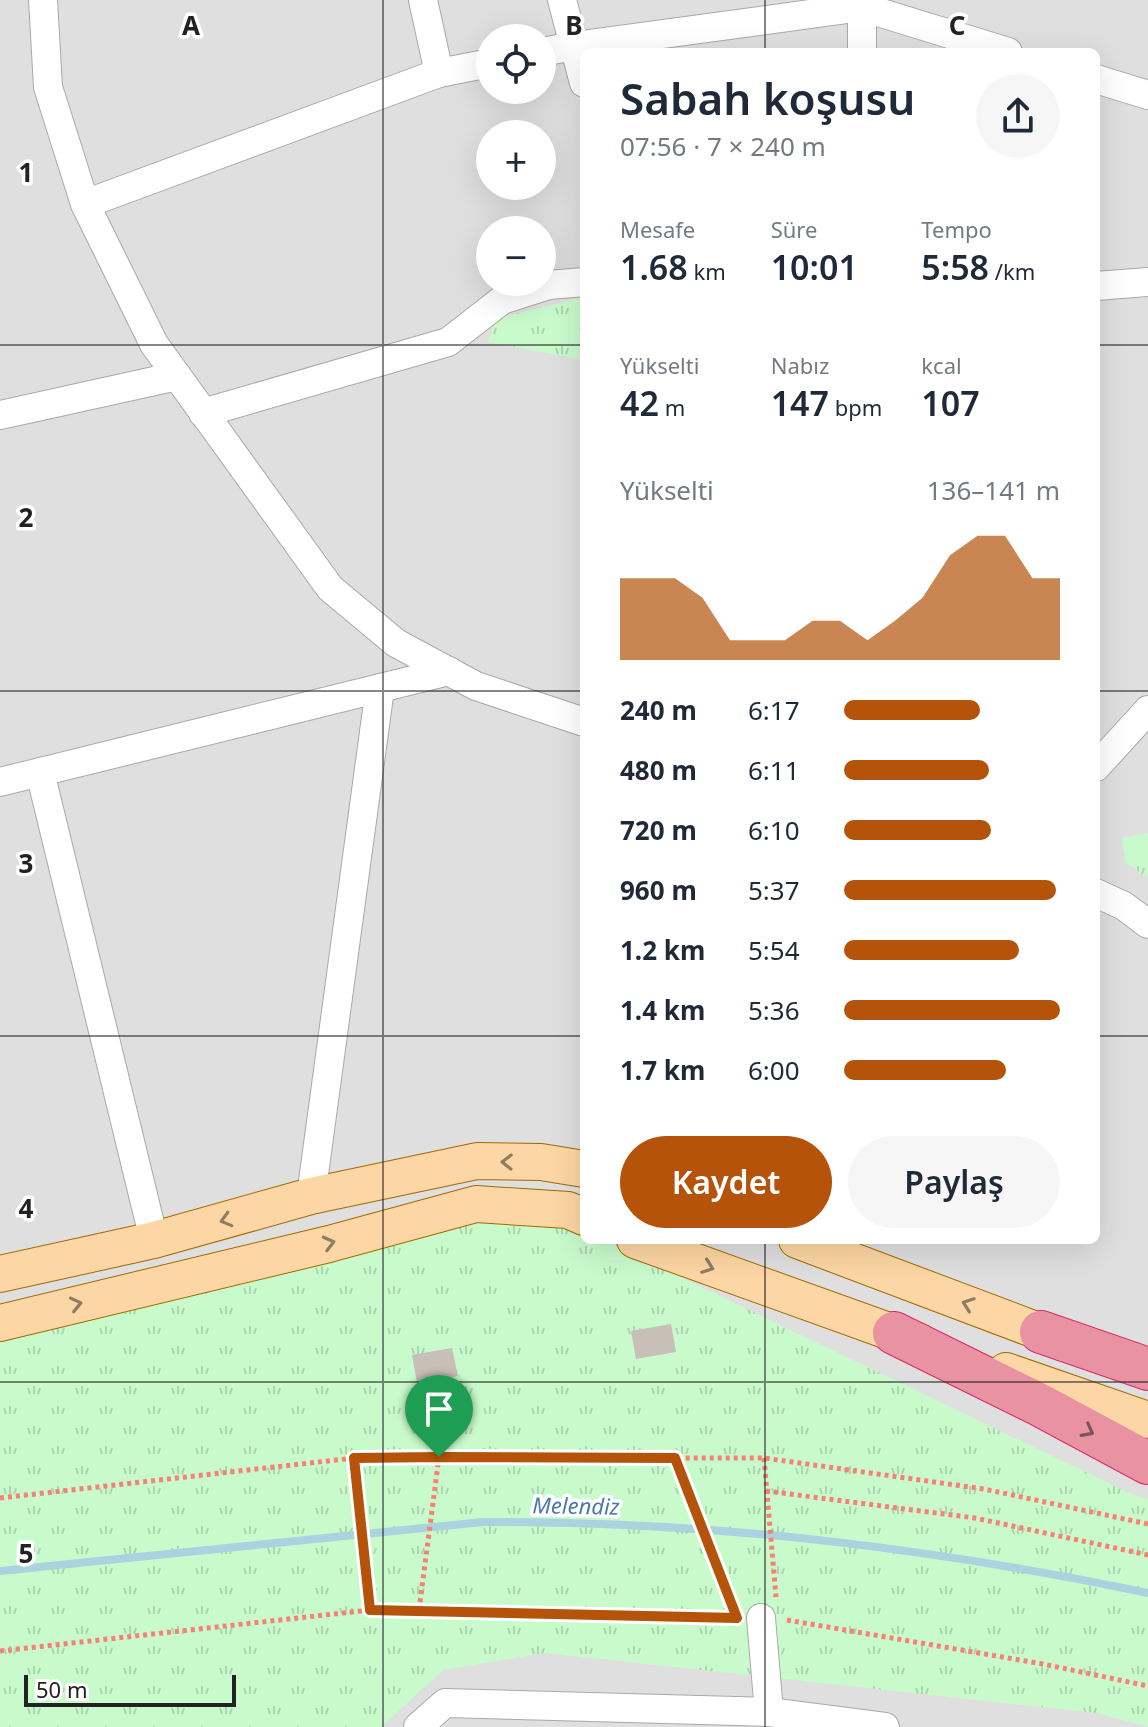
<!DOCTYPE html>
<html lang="tr">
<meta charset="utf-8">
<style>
body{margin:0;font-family:"Noto Sans",sans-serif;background:#f6f6f7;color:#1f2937;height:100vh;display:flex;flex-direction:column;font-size:30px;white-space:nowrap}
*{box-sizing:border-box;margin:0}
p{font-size:26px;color:#747a83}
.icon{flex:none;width:44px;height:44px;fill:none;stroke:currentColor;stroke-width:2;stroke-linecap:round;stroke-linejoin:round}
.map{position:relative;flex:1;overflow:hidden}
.side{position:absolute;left:580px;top:48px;width:520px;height:1196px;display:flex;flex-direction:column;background:#fff;border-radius:12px;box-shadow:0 8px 32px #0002}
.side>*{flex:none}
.tools{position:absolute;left:476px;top:24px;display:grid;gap:16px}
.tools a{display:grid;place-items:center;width:80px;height:80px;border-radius:50%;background:#fff;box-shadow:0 8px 32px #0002;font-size:40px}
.scale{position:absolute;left:24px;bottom:20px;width:212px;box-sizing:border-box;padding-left:8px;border:4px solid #222;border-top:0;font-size:22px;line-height:28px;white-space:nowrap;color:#222;-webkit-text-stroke:6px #fff;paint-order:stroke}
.pin{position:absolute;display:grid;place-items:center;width:68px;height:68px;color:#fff;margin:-82px -34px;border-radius:50% 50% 50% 0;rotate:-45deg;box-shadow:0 0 8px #0007}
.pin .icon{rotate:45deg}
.round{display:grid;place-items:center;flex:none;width:84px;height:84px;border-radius:42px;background:#f6f6f7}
.headline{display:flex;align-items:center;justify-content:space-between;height:136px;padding:0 40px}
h1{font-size:44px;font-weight:600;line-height:60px}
.metrics{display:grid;grid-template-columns:repeat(3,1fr);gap:12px;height:136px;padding:8px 40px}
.metrics div{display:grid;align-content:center}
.metrics b{font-size:34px;font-weight:600}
.metrics small{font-size:22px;font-weight:400}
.metrics p{font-size:22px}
.chart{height:224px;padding:16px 40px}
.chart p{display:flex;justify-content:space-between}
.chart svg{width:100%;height:144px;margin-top:8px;fill:#b45309;opacity:.7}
.button{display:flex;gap:16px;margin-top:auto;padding:16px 40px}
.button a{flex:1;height:92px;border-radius:48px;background:#b45309;color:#fff;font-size:32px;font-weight:600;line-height:92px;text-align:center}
.button a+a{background:#f6f6f7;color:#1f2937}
ul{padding:0 40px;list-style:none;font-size:26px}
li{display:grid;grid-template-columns:128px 96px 1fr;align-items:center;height:60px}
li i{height:20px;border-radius:10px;background:#b45309}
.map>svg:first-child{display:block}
.residential{fill:#e0dfdf;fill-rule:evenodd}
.park{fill:url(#park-tufts)}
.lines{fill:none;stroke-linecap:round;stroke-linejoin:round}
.stream{stroke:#aad3df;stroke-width:8}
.building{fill:#c7bfb8}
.minor-casing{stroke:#a9a9a9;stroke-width:30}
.major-casing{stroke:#a06b00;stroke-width:38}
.highway-casing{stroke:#dc2a67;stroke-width:44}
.path{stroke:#fa8072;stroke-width:5;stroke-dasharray:4 4;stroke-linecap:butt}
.minor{stroke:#fff;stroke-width:28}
.major{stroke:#fcd6a4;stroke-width:36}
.highway{stroke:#e892a2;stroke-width:42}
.oneway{stroke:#8f7c63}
.oneway2{stroke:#7b545c}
.route-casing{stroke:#fff;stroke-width:16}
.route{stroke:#b45309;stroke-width:10}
.grid{fill:none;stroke:#222;stroke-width:2;stroke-opacity:0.55}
.labels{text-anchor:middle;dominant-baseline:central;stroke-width:7;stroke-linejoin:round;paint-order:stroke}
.water-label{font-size:22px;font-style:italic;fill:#4a7aab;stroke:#fff}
.grid-label{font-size:26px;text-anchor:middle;font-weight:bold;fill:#222;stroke:#fff;stroke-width:7;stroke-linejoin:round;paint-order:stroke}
</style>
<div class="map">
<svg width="1148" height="1727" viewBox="0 0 1148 1727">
<defs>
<pattern id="park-tufts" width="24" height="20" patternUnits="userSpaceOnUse" patternTransform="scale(2)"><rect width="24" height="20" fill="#c8facc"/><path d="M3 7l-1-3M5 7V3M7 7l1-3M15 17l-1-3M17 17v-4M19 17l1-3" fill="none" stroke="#acd6af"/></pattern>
</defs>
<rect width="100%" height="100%" fill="#f2efe9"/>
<path class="residential" d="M0,0H1148V1727H0ZM490,38H542V90H490ZM584,52H1096V1240H584ZM490,134H542V186H490ZM490,230H542V282H490Z"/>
<g class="park">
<path d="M584,297V360L488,342L496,319Z"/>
<path d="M1148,833V878L1126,863L1122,838Z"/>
<path d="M513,1216L584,1230V1240H604L1127,1492L1148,1499V1727L1097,1713L545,1653L443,1670L381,1727H0V1336L364,1245Z"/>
</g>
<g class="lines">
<path class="stream" d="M0,1571L483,1522C710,1521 926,1547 1148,1593"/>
</g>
<g class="building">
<path d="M671,1324L676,1352L636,1359L631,1331Z"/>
<path d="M452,1348L458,1376L417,1383L412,1355Z"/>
</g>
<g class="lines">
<g class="minor-casing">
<g id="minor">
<path d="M43,0L48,87L85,204L154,344L330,588L396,643L476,686L584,722"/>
<path d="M562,0L584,83"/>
<path d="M542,52L574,46L862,7L1008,52"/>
<path d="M862,52V0"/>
<path d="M439,73L490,63"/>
<path d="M1096,79L1148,95"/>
<path d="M85,204L439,73L423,0"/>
<path d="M1096,286L1148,282"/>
<path d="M203,413L448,342L502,300L549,285L584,282"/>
<path d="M0,415L177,376"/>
<path d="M1096,767L1148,710"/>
<path d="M40,772L154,1240"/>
<path d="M0,782L449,671"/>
<path d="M1096,893L1124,906L1148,924"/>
<path d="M311,1196L380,688"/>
<path d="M761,1618L769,1712"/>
<path d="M418,1727L445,1703L769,1712L885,1727"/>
</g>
</g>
<g class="major-casing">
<g id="major">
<path d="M635,1240L919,1342"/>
<path d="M797,1240L1041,1332L1064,1343"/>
<path d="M0,1274L154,1240L311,1196L477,1161L541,1162L584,1169"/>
<path d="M0,1323L329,1244L476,1204L568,1210L584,1217"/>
<path d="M1006,1371L1148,1420"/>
</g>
</g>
<g class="highway-casing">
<g id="highway">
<path d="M1041,1332L1148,1369"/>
<path d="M894,1333L1040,1405L1148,1463"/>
</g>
</g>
<g class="path">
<path d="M354,1458L370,1610"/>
<path d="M675,1458L735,1613"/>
<path d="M764,1458L776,1597"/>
<path d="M766,1491L975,1518L1148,1555"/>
<path d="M0,1498L354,1458H764L984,1489L1148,1524"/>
<path d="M419,1610L439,1457"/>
<path d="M787,1620L1043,1664L1148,1686"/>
<path d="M0,1651L370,1610L737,1618"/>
</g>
<use href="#minor" class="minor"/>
<use href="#major" class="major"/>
<use href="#highway" class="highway"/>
</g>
<defs><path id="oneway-chevron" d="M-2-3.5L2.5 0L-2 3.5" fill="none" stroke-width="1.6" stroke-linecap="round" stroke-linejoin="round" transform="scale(2)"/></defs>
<g class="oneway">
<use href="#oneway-chevron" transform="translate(507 1162) rotate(-179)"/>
<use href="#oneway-chevron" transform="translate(226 1220) rotate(164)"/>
<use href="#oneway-chevron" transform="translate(329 1243) rotate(-14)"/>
<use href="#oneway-chevron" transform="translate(708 1267) rotate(20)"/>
<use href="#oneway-chevron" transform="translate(76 1304) rotate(-13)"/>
<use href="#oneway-chevron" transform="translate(968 1304) rotate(-160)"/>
</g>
<use class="oneway2" href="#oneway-chevron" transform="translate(1088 1431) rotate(28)"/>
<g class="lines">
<g class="route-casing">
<path id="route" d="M439,1457L675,1458L737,1618L370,1610L354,1458Z"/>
</g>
<use href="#route" class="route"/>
</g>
<path class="grid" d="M383,0V1727M765,0V52M0,345H584M1096,345H1148M0,691H584M1096,691H1148M0,1036H584M1096,1036H1148M765,1240V1727M0,1382H1148"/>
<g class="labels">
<g class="water-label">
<text transform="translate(576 1505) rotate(1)">Melendiz</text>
</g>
</g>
<g class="grid-label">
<text x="191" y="35">A</text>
<text x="574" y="35">B</text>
<text x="957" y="35">C</text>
<text x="26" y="182">1</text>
<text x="26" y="527">2</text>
<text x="26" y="873">3</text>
<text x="26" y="1218">4</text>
<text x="26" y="1563">5</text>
</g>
</svg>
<div class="tools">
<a><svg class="icon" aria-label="locate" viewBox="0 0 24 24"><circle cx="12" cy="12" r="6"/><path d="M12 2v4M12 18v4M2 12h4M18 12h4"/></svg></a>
<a>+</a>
<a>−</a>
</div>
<div class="scale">50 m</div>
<div class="pin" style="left:439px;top:1457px;background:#1e9e55"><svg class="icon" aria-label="arrive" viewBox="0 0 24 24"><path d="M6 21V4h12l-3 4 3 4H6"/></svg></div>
<section class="side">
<div class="headline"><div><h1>Sabah koşusu</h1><p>07:56 · 7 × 240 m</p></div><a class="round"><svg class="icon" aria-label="share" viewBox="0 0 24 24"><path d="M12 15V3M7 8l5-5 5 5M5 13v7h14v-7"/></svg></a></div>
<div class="metrics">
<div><p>Mesafe</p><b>1.68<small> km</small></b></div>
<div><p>Süre</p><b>10:01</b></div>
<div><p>Tempo</p><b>5:58<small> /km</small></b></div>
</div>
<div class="metrics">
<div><p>Yükselti</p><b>42<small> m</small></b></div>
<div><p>Nabız</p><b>147<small> bpm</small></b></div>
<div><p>kcal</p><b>107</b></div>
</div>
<div class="chart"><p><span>Yükselti</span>136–141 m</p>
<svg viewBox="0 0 160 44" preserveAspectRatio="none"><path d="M0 44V19L10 19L20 19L30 25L40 38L50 38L60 38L70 32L80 32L90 38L100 32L110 25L120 12L130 6L140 6L150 19L160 19V44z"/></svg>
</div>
<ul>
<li><b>240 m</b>6:17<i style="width:63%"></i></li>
<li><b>480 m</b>6:11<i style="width:67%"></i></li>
<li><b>720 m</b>6:10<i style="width:68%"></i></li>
<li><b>960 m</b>5:37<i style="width:98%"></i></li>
<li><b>1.2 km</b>5:54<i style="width:81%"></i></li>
<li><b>1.4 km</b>5:36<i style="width:100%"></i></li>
<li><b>1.7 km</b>6:00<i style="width:75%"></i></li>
</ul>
<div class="button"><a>Kaydet</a><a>Paylaş</a></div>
</section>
</div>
